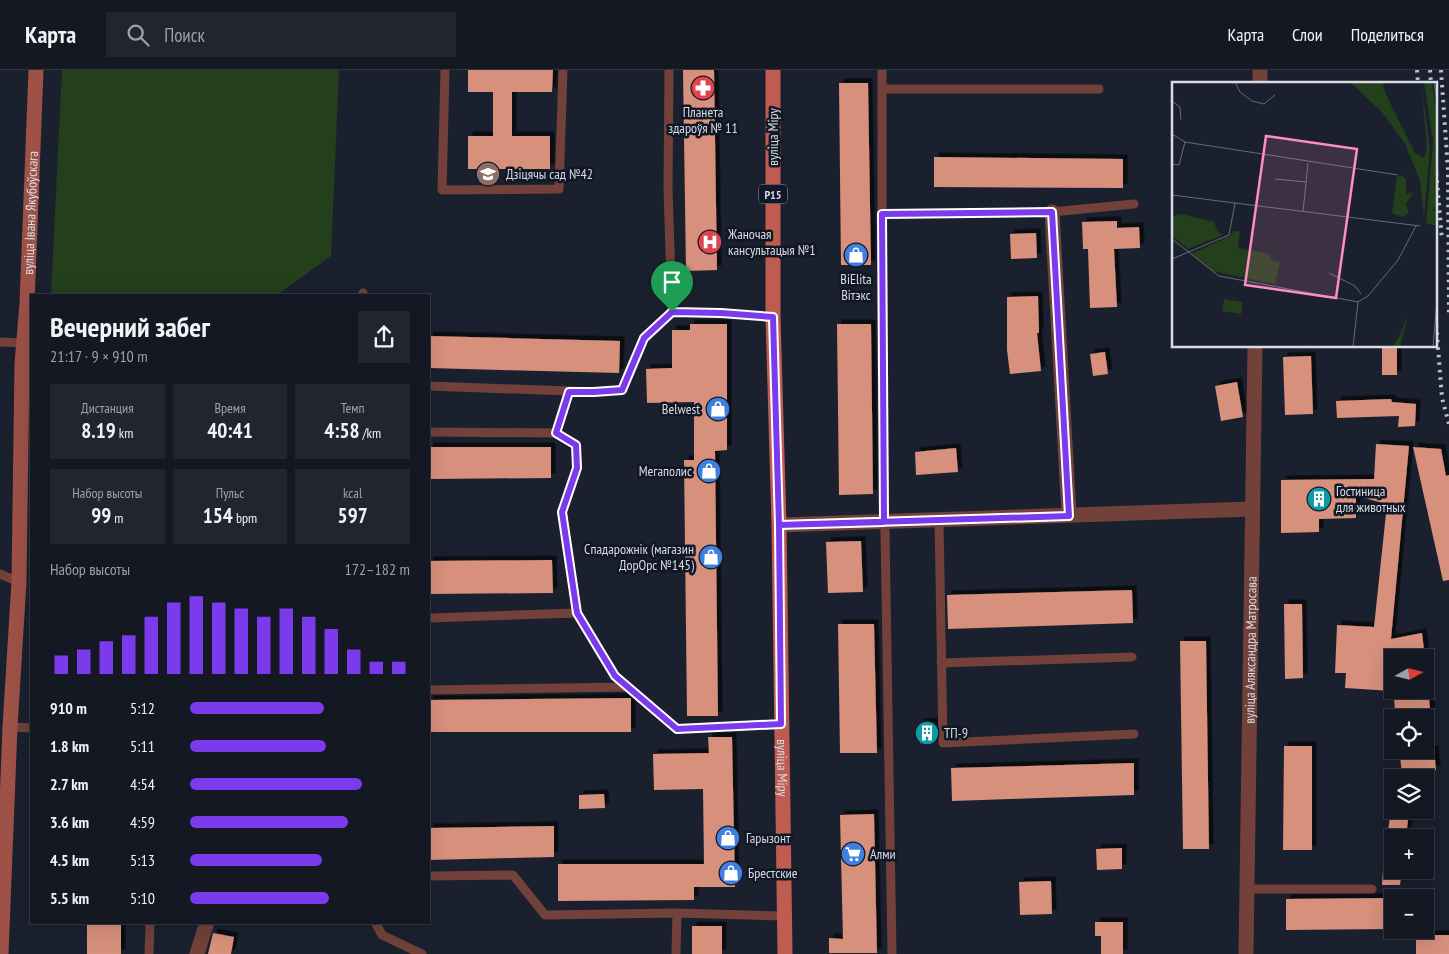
<!DOCTYPE html>
<html lang="ru">
<meta charset="utf-8">
<style>
body{margin:0;font-family:"PT Sans Narrow",sans-serif;background:#21252f;color:#f1f3f6;height:100vh;display:flex;flex-direction:column;font-size:19px;white-space:nowrap}
*{box-sizing:border-box;margin:0}
p{font-size:16px;color:#9da0a5}
.icon{flex:none;width:28px;height:28px;fill:none;stroke:currentColor;stroke-width:2;stroke-linecap:round;stroke-linejoin:round}
.map{position:relative;flex:1;overflow:hidden}
.drawer{position:absolute;left:30px;top:224px;width:400px;height:630px;display:flex;flex-direction:column;background:#141822;border-radius:0px;box-shadow:0 5px 20px #0002,0 0 0 1px #333740}
.drawer>*{flex:none}
.needle{width:32px;rotate:82deg}
.fabs{position:absolute;left:1384px;top:579px;display:grid;gap:10px}
.fabs a{display:grid;place-items:center;width:50px;height:50px;border-radius:0px;background:#141822;box-shadow:0 5px 20px #0002,0 0 0 1px #333740;font-size:25px}
.pin{position:absolute;display:grid;place-items:center;width:42px;height:42px;color:#fff;margin:-51px -21px;border-radius:50% 50% 50% 0;rotate:-45deg;box-shadow:0 0 5px #0007}
.pin .icon{rotate:45deg}
.round{display:grid;place-items:center;flex:none;width:52px;height:52px;border-radius:0px;background:#21252f}
.headline{display:flex;align-items:center;justify-content:space-between;height:85px;padding:0 20px}
h1{font-size:28px;font-weight:700;line-height:38px}
.metrics{display:grid;grid-template-columns:repeat(3,1fr);gap:8px;height:85px;padding:5px 20px}
.metrics div{display:grid;align-content:center;border-radius:0px;background:#21252f;text-align:center}
.metrics b{font-size:21px;font-weight:700}
.metrics small{font-size:14px;font-weight:400}
.metrics p{font-size:14px}
.chart{height:140px;padding:10px 20px}
.chart p{display:flex;justify-content:space-between}
.chart svg{width:100%;height:90px;margin-top:5px;stroke:#7c3aed;stroke-width:6}
ul{padding:0 20px;list-style:none;font-size:16px}
li{display:grid;grid-template-columns:80px 60px 1fr;align-items:center;height:38px}
li i{height:12px;border-radius:6px;background:#7c3aed}
header{display:flex;align-items:center;gap:30px;box-sizing:border-box;height:70px;padding:0 25px;background:#141822;border-bottom:1px solid #333740}
header strong{font-size:24px}
nav{display:flex;gap:28px;margin-inline-start:auto;font-size:18px}
.search{width:350px;height:45px;background:#21252f;display:flex;align-items:center;gap:12px;box-sizing:border-box;padding:0 18px;border-radius:0px;color:#9da0a5;font-size:19px}
.map>svg:first-child{display:block}
.green{fill:#233f1c}
.building{fill:#d6907b;filter:url(#shadow)}
.lines{fill:none;stroke-linecap:round;stroke-linejoin:round}
.lane{stroke:#71413a;stroke-width:9}
.street{stroke:#71413a;stroke-width:15}
.secondary{stroke:#9d5147;stroke-width:15}
.primary{stroke:#bf5c51;stroke-width:15}
.rail{stroke:#bcc1cb;stroke-width:4;stroke-dasharray:2.5 5;stroke-linecap:butt}
.route-casing{stroke:#fff;stroke-width:10}
.route{stroke:#7c3aed;stroke-width:6}
.labels{text-anchor:middle;dominant-baseline:central;stroke-width:5;stroke-linejoin:round;paint-order:stroke}
.shield{fill:#111724;stroke:#9ca1ab;stroke-width:1}
.shield-label{font-size:12px;font-weight:bold;fill:#d7dce5}
.poi-label{font-size:14px;fill:#d7dce5;stroke:#111724;text-anchor:start}
.street-label{font-size:14px;fill:#d7dce5;stroke:#111724}
.inset-road{fill:none;stroke:#666b77;stroke-width:1}
.view{fill:#fe8ebc;fill-opacity:0.15;stroke:#fe8ebc;stroke-width:2.5}
.inset-edge{fill:none;stroke:#d7dce5;stroke-width:2.5}
</style>
<header>
<strong>Карта</strong>
<div class="search"><svg class="icon" aria-label="search" viewBox="0 0 24 24"><circle cx="10" cy="10" r="6"/><path d="M15 15l6 6"/></svg>Поиск</div>
<nav><a>Карта</a><a>Слои</a><a>Поделиться</a></nav>
</header>
<div class="map">
<svg width="1449" height="884" viewBox="0 0 1449 884">
<defs>
<filter id="shadow"><feDropShadow dx="4.5" dy="-4.5" stdDeviation="0" flood-color="#0009"/></filter>
</defs>
<rect width="100%" height="100%" fill="#1a202e"/>
<path class="green" d="M62,0H339L331,186L277,225H51Z"/>
<g class="building">
<path d="M468,0H553L552,22H512V66H550V99H468V66H493V22H468Z"/>
<path d="M683,0H714L717,200L686,201Z"/>
<path d="M839,13H868L871,195H841Z"/>
<path d="M934,87L1123,89V118L934,117Z"/>
<path d="M1117,151V158L1139,157L1140,178L1114,179L1117,237L1090,238L1088,179H1083L1082,152Z"/>
<path d="M1036,163L1037,188L1011,189L1010,164Z"/>
<path d="M1038,226L1039,263H1037L1041,301L1010,304L1007,280V227Z"/>
<path d="M690,254H727V380L715,381L718,646H687L684,390H694V332L647,333L646,299L672,298V260H690Z"/>
<path d="M837,254H871L873,424L839,425Z"/>
<path d="M429,266L620,271L619,303L429,298Z"/>
<rect x="1382" y="276" width="15" height="29"/>
<path d="M1105,282L1108,304L1093,306L1090,284Z"/>
<path d="M1311,286L1313,344L1285,345L1283,287Z"/>
<path d="M1237,312L1243,347L1221,351L1215,316Z"/>
<path d="M1391,329L1392,332L1416,334L1415,356L1398,357L1399,346L1337,348L1336,331Z"/>
<path d="M1376,374L1409,376L1391,569L1422,563L1425,588H1392V621L1345,618L1346,603H1335L1337,555L1374,557L1387,434L1356,426V448L1319,449V462L1281,463V410L1374,409Z"/>
<path d="M429,377H551V408L429,409Z"/>
<path d="M1413,377L1441,379L1446,406L1449,405V510L1443,511Z"/>
<path d="M956,378L958,402L916,405L915,382Z"/>
<path d="M861,471L863,522L828,523L826,472Z"/>
<path d="M552,490L553,523L429,524V491Z"/>
<path d="M1132,520L1133,553L948,559L947,525Z"/>
<path d="M1284,534H1302L1303,608L1285,609Z"/>
<path d="M838,554H874L877,683H840Z"/>
<path d="M1180,571H1206L1209,779H1183Z"/>
<path d="M1393,620H1428L1431,648H1396Z"/>
<path d="M631,628V662H429V630Z"/>
<path d="M933,652L934,673L920,674L919,653Z"/>
<path d="M708,667H732L735,817H694V830L558,831V794H704L703,719L654,720L653,684L709,683Z"/>
<path d="M1284,676H1312V780H1283Z"/>
<path d="M1399,680H1434L1436,700L1402,702Z"/>
<path d="M1134,693V725L952,731L951,698Z"/>
<path d="M604,724L605,738L579,739V725Z"/>
<path d="M1391,740H1409L1406,768H1387Z"/>
<path d="M874,744L877,883H829V868L843,869L840,745Z"/>
<path d="M554,756V787L429,790V758Z"/>
<path d="M1122,778V799L1097,800L1096,779Z"/>
<path d="M1383,800H1402L1400,815H1382Z"/>
<path d="M1051,811L1052,844L1020,845L1019,812Z"/>
<path d="M1391,828V859L1286,860V829Z"/>
<rect x="87" y="852" width="34" height="32"/>
<path d="M1095,852H1123V884H1101V866H1095Z"/>
<rect x="692" y="856" width="30" height="28"/>
<path d="M213,863L234,867L231,884H208Z"/>
<rect x="1416" y="865" width="33" height="19"/>
</g>
<g class="lines">
<g class="lane">
<path d="M445,0L442,120L559,119L563,0"/>
<path d="M669,0L668,120L672,242L721,243L773,247"/>
<path d="M882,0V279L892,884"/>
<path d="M882,19H1099"/>
<path d="M882,144L1052,142L1134,134"/>
<path d="M363,225V223"/>
<path d="M0,272L24,273"/>
<path d="M429,316L569,321"/>
<path d="M429,362L556,363L576,375L577,398L562,441L577,543L615,606L677,659L781,654"/>
<path d="M556,363L569,321L593,322L622,320L644,268L672,242"/>
<path d="M939,450L943,673L1134,664"/>
<path d="M0,504L19,512"/>
<path d="M429,548L577,543"/>
<path d="M941,593L1132,587"/>
<path d="M429,620L628,617"/>
<path d="M10,657L31,658"/>
<path d="M429,806L513,805L545,845L677,843L784,846"/>
<path d="M1247,819H1372"/>
<path d="M375,852L382,865L422,884"/>
<path d="M149,884L150,852"/>
<path d="M676,884L677,843"/>
</g>
<g class="street">
<path d="M1260,14V0"/>
<path d="M1052,142L1069,445"/>
<path d="M779,455L1252,439"/>
<path d="M197,884L207,852"/>
<path id="s1" d="M1246,884L1255,276"/>
</g>
<path class="secondary" id="s2" d="M1,884L10,657L19,512L22,294L27,233L36,0"/>
<path class="primary" id="s3" d="M773,0V247L779,455L785,884"/>
<g class="rail">
<path d="M1417,0L1418,14"/>
<path d="M1430,0L1431,14"/>
<path d="M1441,0L1448,100L1449,246"/>
<path d="M1435,88L1442,170"/>
<path d="M1435,240L1442,328L1449,354"/>
</g>
</g>
<g class="lines">
<g class="route-casing">
<path id="route" d="M672,242L644,268L622,320L594,322H569L556,363L576,375L577,398L562,442L577,543L615,606L677,659L781,654L779,455L1069,446L1052,142L882,144L884,452L779,455L773,247L721,243L672,242"/>
</g>
<use href="#route" class="route"/>
</g>
<defs>
<g id="pharmacy-disc" transform="scale(1.25)"><circle r="9.5" fill="#e0444e" stroke="#111724"/><path d="M-2-6h4v4h4v4h-4v4h-4v-4h-4v-4h4Z" fill="#fff"/></g>
<g id="school-disc" transform="scale(1.25)"><circle r="9.5" fill="#8d6e63" stroke="#111724"/><path d="M0-5L7-2L0 1L-7-2ZM-4 1L0 2.5L4 1V4Q0 6-4 4Z" fill="#fff"/></g>
<g id="hospital-disc" transform="scale(1.25)"><circle r="9.5" fill="#e0444e" stroke="#111724"/><path d="M-5-5h3v3.5h4V-5h3V5h-3V1.5h-4V5h-3Z" fill="#fff"/></g>
<g id="shop-disc" transform="scale(1.25)"><circle r="9.5" fill="#3f7fe0" stroke="#111724"/><path d="M-5-2.5h2.3a2.7 3.5 0 0 1 5.4 0H5L5.5 6h-11ZM-1.5-2.5h3a1.5 2.3 0 0 0-3 0Z" fill="#fff"/></g>
<g id="building-disc" transform="scale(1.25)"><circle r="9.5" fill="#0f9aa8" stroke="#111724"/><path d="M-4-6H4V6H1V3H-1V6H-4ZM-2.5-4.3h1.7v1.8h-1.7ZM.8-4.3h1.7v1.8H.8ZM-2.5-1h1.7V.8h-1.7ZM.8-1h1.7V.8H.8Z" fill="#fff"/></g>
<g id="supermarket-disc" transform="scale(1.25)"><circle r="9.5" fill="#3f7fe0" stroke="#111724"/><path d="M-6-5.5h2.5l.6 2H6L4.5 2H-2.5L-4.4-4H-6ZM-1.5 3.2a1.3 1.3 0 1 0 .1 0ZM3 3.2a1.3 1.3 0 1 0 .1 0Z" fill="#fff"/></g>
</defs>
<g fill-rule="evenodd">
<use href="#pharmacy-disc" x="703" y="18"/>
<use href="#school-disc" x="488" y="104"/>
<use href="#hospital-disc" x="710" y="172"/>
<use href="#shop-disc" x="856" y="185"/>
<use href="#shop-disc" x="718" y="339"/>
<use href="#shop-disc" x="709" y="401"/>
<use href="#building-disc" x="1319" y="429"/>
<use href="#shop-disc" x="711" y="487"/>
<use href="#building-disc" x="927" y="663"/>
<use href="#shop-disc" x="728" y="768"/>
<use href="#supermarket-disc" x="853" y="784"/>
<use href="#shop-disc" x="731" y="803"/>
</g>
<g class="labels">
<rect class="shield" x="759" y="114.5" width="28" height="19" rx="4"/>
<g class="shield-label">
<text x="773" y="124">Р15</text>
</g>
<g class="poi-label">
<text x="703" y="42" text-anchor="middle">Планета<tspan x="703" dy="16">здароўя № 11</tspan></text>
<text x="506" y="104">Дзіцячы сад №42</text>
<text x="728" y="164">Жаночая<tspan x="728" dy="16">кансультацыя №1</tspan></text>
<text x="856" y="209" text-anchor="middle">ВiElita<tspan x="856" dy="16">Вітэкс</tspan></text>
<text x="700" y="339" text-anchor="end">Belwest</text>
<text x="692" y="401" text-anchor="end">Мегаполис</text>
<text x="1336" y="421">Гостиница<tspan x="1336" dy="16">для животных</tspan></text>
<text x="694" y="479" text-anchor="end">Спадарожнік (магазин<tspan x="694" dy="16">ДорОрс №145)</tspan></text>
<text x="944" y="663">ТП-9</text>
<text x="746" y="768">Гарызонт</text>
<text x="870" y="784">Алми</text>
<text x="748" y="803">Брестские</text>
</g>
<g class="street-label">
<text transform="translate(773 67) rotate(-90)">вуліца Міру</text>
<text stroke="none"><textPath href="#s2" startOffset="742">вуліца Івана Якубоўскага</textPath></text>
<text stroke="none"><textPath href="#s1" startOffset="304">вуліца Аляксандра Матросава</textPath></text>
<text stroke="none"><textPath href="#s3" startOffset="698">вуліца Міру</textPath></text>
</g>
</g>
<g transform="translate(1172 12)">
<rect width="265" height="265" fill="#1a202e"/>
<path d="M178,0H213L211,5L220,25L243,71L252,76L255,66L249,0L258,67L252,136L248,99L233,62L210,30ZM252,0H260L265,31V128L261,126V129H265V144L254,141L261,60ZM230,93L234,98V112L242,110L234,122L237,131L232,135L220,131L225,95ZM10,132L42,140L46,150L51,153L16,167L0,154V134ZM62,149H68L66,166L97,172L100,178L108,180L103,202L40,189L19,172L58,154ZM52,217L71,220L69,232L50,229ZM236,232L228,265H220L227,255Z" fill="#233f1c"/>
<path class="inset-road" d="M63,0L68,10L80,19L92,22L103,13M262,0L265,20M0,19L8,25L9,38M0,52L13,60M0,82L7,83L13,60L226,93M103,97L134,100M0,113L63,121M131,130L136,81M0,157L47,194L186,220L196,214L226,178L244,144M0,177L57,153L63,121L248,144M157,191L183,204L189,212M181,265L186,220M261,265L265,218"/>
<path class="view" d="M94,54L185,67L164,216L73,203Z"/>
<rect width="265" height="265" class="inset-edge"/>
</g>
</svg>
<div class="fabs">
<a><svg class="needle" viewBox="-14 -14 28 28"><path d="M0-13l5 13h-10z" fill="#e53935"/><path d="M0 13l5-13h-10z" fill="#9da0a5"/></svg></a>
<a><svg class="icon" aria-label="locate" viewBox="0 0 24 24"><circle cx="12" cy="12" r="6"/><path d="M12 2v4M12 18v4M2 12h4M18 12h4"/></svg></a>
<a><svg class="icon" aria-label="layers" viewBox="0 0 24 24"><path d="M12 4l9 5-9 5-9-5zM3 14l9 5 9-5"/></svg></a>
<a>+</a>
<a>−</a>
</div>
<div class="pin" style="left:672px;top:242px;background:#1e9e55"><svg class="icon" aria-label="arrive" viewBox="0 0 24 24"><path d="M6 21V4h12l-3 4 3 4H6"/></svg></div>
<section class="drawer">
<div class="headline"><div><h1>Вечерний забег</h1><p>21:17 · 9 × 910 m</p></div><a class="round"><svg class="icon" aria-label="share" viewBox="0 0 24 24"><path d="M12 15V3M7 8l5-5 5 5M5 13v7h14v-7"/></svg></a></div>
<div class="metrics">
<div><p>Дистанция</p><b>8.19<small> km</small></b></div>
<div><p>Время</p><b>40:41</b></div>
<div><p>Темп</p><b>4:58<small> /km</small></b></div>
</div>
<div class="metrics">
<div><p>Набор высоты</p><b>99<small> m</small></b></div>
<div><p>Пульс</p><b>154<small> bpm</small></b></div>
<div><p>kcal</p><b>597</b></div>
</div>
<div class="chart"><p><span>Набор высоты</span>172–182 m</p>
<svg viewBox="0 0 160 44" preserveAspectRatio="none"><path d="M5 44V35M15 44V32M25 44V28M35 44V25M45 44V16M55 44V9M65 44V6M75 44V9M85 44V12M95 44V16M105 44V12M115 44V16M125 44V22M135 44V32M145 44V38M155 44V38"/></svg>
</div>
<ul>
<li><b>910 m</b>5:12<i style="width:61%"></i></li>
<li><b>1.8 km</b>5:11<i style="width:62%"></i></li>
<li><b>2.7 km</b>4:54<i style="width:78%"></i></li>
<li><b>3.6 km</b>4:59<i style="width:72%"></i></li>
<li><b>4.5 km</b>5:13<i style="width:60%"></i></li>
<li><b>5.5 km</b>5:10<i style="width:63%"></i></li>
</ul>
</section>
</div>
